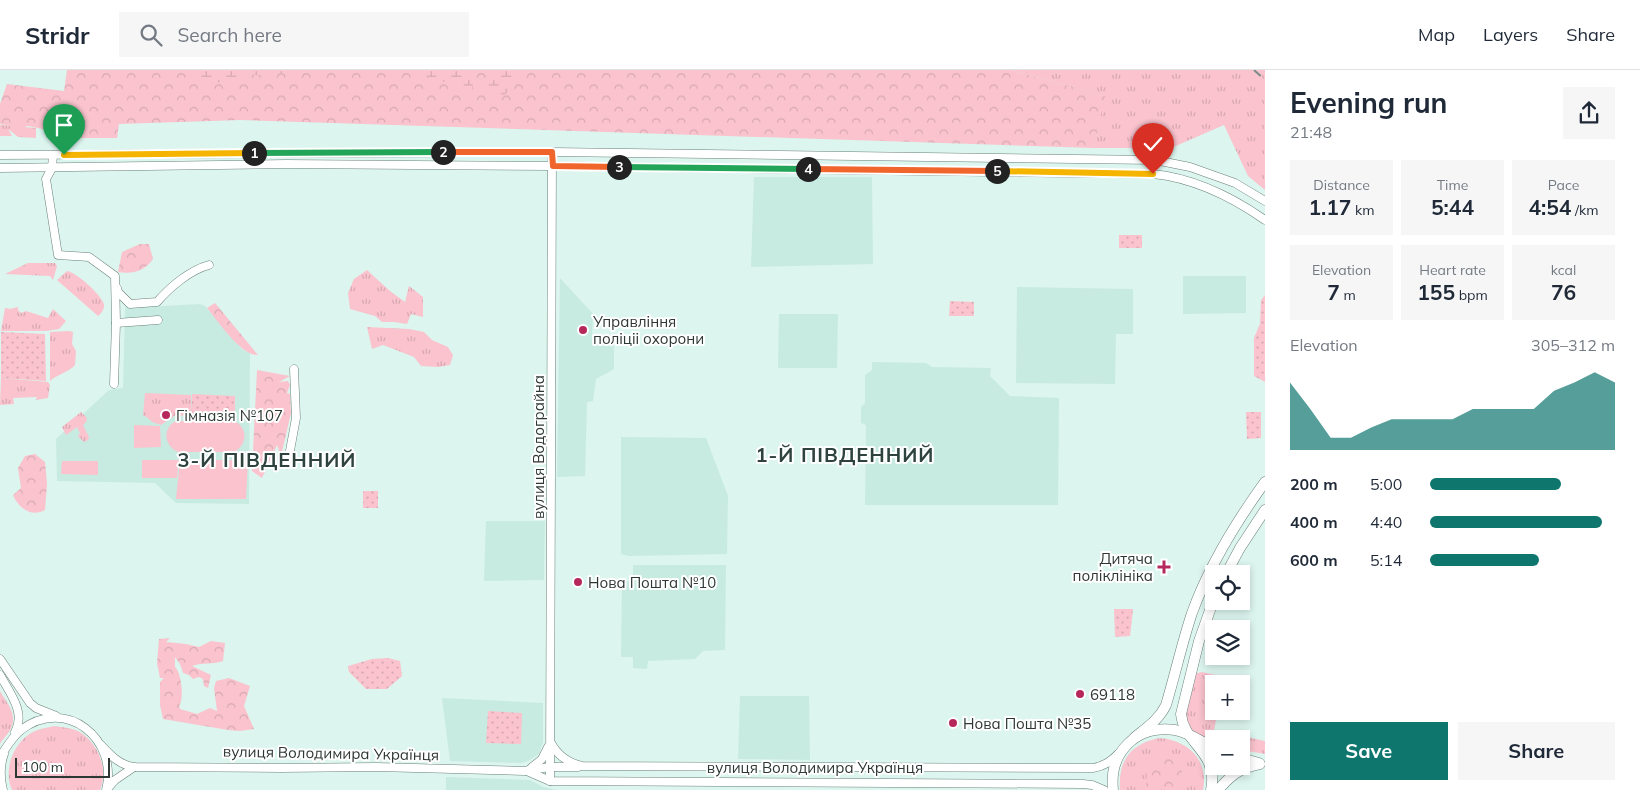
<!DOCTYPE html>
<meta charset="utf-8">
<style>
body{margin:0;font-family:Mulish,sans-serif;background:#f6f6f7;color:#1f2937;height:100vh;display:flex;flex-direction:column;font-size:19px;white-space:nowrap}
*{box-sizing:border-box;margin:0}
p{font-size:16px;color:#747a83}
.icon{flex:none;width:28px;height:28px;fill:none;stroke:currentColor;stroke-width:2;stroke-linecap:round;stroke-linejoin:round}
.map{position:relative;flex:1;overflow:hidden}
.sheet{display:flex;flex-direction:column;background:#fff;width:375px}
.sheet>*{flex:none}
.fabs{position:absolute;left:1205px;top:495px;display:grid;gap:10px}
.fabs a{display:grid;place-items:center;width:45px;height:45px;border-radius:0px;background:#fff;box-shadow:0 2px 8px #0003;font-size:25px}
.scale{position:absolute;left:15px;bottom:12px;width:95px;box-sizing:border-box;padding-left:5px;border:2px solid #2d3734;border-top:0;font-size:14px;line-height:18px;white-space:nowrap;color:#2d3734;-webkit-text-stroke:4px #fff;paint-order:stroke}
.pin{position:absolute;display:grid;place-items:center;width:42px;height:42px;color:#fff;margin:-51px -21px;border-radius:50% 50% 50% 0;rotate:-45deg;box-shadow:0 0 5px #0007}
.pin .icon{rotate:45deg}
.km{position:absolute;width:25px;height:25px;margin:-12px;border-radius:50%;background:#222;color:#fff;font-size:14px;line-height:25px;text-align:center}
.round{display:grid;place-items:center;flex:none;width:52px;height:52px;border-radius:0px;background:#f6f6f7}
.summary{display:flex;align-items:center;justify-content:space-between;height:85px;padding:0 25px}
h1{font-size:28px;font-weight:700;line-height:38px}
.metrics{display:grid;grid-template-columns:repeat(3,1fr);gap:8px;height:85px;padding:5px 25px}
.metrics div{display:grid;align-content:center;border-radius:0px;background:#f6f6f7;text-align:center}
.metrics b{font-size:21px;font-weight:700}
.metrics small{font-size:14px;font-weight:400}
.metrics p{font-size:14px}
.chart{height:140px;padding:10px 25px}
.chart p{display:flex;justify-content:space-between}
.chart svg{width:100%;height:90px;margin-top:5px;fill:#0f766e;opacity:.7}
.cta{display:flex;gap:10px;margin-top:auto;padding:10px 25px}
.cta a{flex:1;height:58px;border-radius:0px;background:#0f766e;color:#fff;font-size:20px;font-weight:700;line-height:58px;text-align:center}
.cta a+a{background:#f6f6f7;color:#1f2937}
ul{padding:0 25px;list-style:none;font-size:16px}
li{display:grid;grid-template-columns:80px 60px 1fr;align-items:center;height:38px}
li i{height:12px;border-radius:6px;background:#0f766e}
header{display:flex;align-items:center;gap:30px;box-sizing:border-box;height:70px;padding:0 25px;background:#fff;border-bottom:1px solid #e0e1e3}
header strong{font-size:24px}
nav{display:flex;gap:28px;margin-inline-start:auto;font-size:18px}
.search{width:350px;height:45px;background:#f6f6f7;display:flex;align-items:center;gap:12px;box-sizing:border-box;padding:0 18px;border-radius:0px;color:#747a83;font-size:19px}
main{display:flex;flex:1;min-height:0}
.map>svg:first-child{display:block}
.built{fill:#c8ebe1}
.grass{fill:url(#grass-tufts)}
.forest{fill:url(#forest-crowns)}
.wetland{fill:url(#wetland-marsh)}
.park{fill:url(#park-dots)}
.pitch{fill:#fac3ce}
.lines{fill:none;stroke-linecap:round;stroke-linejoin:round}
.minor-casing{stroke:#69817a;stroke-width:9}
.major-casing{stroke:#69817a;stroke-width:11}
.minor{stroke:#fff;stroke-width:8}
.major{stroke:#fff;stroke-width:10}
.rail{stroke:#7b8b87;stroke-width:2;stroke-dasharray:9 9;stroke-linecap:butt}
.split-1-casing{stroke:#fff;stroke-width:10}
.split-2-casing{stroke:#fff;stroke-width:10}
.split-3-casing{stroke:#fff;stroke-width:10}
.split-4-casing{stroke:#fff;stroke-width:10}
.split-5-casing{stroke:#fff;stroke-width:10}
.split-6-casing{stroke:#fff;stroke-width:10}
.split-1{stroke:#f5b400;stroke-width:6}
.split-2{stroke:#22a559;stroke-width:6}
.split-3{stroke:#f0652b;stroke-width:6}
.split-4{stroke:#22a559;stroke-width:6}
.split-5{stroke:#f0652b;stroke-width:6}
.split-6{stroke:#f5b400;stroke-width:6}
.poi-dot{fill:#b6285b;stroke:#fff;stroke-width:2}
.labels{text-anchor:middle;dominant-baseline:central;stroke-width:4;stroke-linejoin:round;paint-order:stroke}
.poi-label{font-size:15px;fill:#2d3734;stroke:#fff;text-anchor:start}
.street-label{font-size:15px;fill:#2d3734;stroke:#fff}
.district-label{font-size:20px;font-weight:bold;letter-spacing:1px;fill:#2e433e;stroke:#fff}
</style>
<header>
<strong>Stridr</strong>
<div class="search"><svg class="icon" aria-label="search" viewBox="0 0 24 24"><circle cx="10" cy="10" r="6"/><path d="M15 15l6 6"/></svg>Search here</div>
<nav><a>Map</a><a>Layers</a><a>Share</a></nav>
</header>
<main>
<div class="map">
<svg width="1265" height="720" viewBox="0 0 1265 720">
<defs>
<pattern id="grass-tufts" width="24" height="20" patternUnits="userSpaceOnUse" patternTransform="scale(1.25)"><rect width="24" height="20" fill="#fac3ce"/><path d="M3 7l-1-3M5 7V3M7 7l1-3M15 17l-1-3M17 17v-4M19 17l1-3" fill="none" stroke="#d7a8b2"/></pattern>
<pattern id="forest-crowns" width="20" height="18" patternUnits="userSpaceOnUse" patternTransform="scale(1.25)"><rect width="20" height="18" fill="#fac3ce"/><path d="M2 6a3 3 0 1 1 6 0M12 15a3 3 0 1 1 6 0" fill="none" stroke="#d7a8b2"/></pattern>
<pattern id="wetland-marsh" width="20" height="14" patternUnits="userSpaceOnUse" patternTransform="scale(1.25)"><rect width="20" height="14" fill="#fac3ce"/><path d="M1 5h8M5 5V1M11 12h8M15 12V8" fill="none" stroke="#d7a8b2"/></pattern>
<pattern id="park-dots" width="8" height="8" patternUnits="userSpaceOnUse" patternTransform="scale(1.25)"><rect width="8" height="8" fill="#fac3ce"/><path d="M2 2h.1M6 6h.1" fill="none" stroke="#d7a8b2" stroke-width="1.8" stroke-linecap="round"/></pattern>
</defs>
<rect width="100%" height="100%" fill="#dcf5ee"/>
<g class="built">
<path d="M754,107H872L873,194L751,197Z"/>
<path d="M1183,206H1246V243L1183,244Z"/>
<path d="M560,208L593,244L592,266H605L614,269V299L596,309L593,331L587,332L585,406L557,407Z"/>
<path d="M1017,217L1133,219V264H1116L1115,314L1016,313Z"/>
<path d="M200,234L205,236L242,279L250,283L249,434L176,433L155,413L57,411L56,369L109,320L123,318L125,238Z"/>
<path d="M779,244H838L837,298H778Z"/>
<path d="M872,292L926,293L932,297L991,298L990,306L1010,326L1059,328L1058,435H865L866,355L861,353V337L865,333V305L872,300Z"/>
<path d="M621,367L706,368L728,426L727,484L629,486L621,484Z"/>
<path d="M486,451H545L544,510L484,511Z"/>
<path d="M633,495H726L725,580L703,581L695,589L648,591L647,599L633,598V587H621L622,511H633Z"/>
<path d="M740,626H809L810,690L738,689Z"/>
<path d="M442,628L543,633V672L539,684L528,691L521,693L450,691Z"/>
<path d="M446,707L530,710L543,717L557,720H446Z"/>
</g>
<g class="grass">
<path d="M1011,0H1265V120L1248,106L1224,55L1171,78H1094L1104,26Z"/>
<path d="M0,55L36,58V68L18,67L8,59L12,66H0Z"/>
<path d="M28,193H55L57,196L53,210L50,206L5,204Z"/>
<path d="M367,200L390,221L405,232L409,216L423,227V247L411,244L407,254L394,252H382L375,246L350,239L348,223L354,209Z"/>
<path d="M67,201C77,203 99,223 103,232C106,237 102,243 98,246L57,210Z"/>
<path d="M18,237V240L21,243L26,241L48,248L53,239L66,251L59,259L46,261H1L5,238L10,239Z"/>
<path d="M367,257L409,259L424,262L432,270L448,277L453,285L450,295L438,297L421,296L414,287L383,275L372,279Z"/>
<path d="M69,261L73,262L72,274L76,281L75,295C69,302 58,304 50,311V262Z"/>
<path d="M1,308L48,312L50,315L48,328L36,330L37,327L13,328L14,334L0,335Z"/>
<path d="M145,323L191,325V345L174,346L161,355L152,352L148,348L143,345Z"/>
<path d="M81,342L87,348L86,352L83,355L89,367L88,370L84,372L78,366L80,363L77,357L66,365L62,357Z"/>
<path d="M1202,602L1220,606L1224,609L1223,614H1214V641H1218L1214,660L1265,671V684L1241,680V669H1214V671C1207,668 1195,664 1190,658C1180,645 1190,622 1193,608L1197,603Z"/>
<path d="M0,621C6,632 18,644 11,658C9,664 3,668 0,674Z"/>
<path d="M54,656C62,657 70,658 78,661C98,672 109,699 100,720H12C3,700 13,674 31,663C38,659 46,658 54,656Z"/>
<path d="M1159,668C1187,670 1209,689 1203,720H1120C1118,691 1130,674 1159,668Z"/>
</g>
<g class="forest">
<path d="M67,0H1011L1105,26L1094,78L240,50L119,54L117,68H70L62,63L28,56L20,58L0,54V34L7,14L64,21Z"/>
<path d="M140,174H149L153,189C144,202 132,204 118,202L122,182Z"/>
<path d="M215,233L258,285C241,286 218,251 207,238Z"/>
<path d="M257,300L290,306L279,312L288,311L290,315L287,323L290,324L291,343L281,386L277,375L262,408L252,401Z"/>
<path d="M35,384L45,392L47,414L45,440C31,448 18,437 13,425L21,418L18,398L25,386Z"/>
<path d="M170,568L166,572L186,574L199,577L211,571L225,573L223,591C211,595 204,592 192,596L211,605L208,618L204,616L203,609L199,607L193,609L189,605L183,603L180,594L175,587V597C181,603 183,622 181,631C179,639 179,631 180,639L197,644L210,638L217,641L214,618L216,611L229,608L250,616L244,636L254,659L240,661L228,660L163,649L160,635V612L164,608H160L157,593L159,569Z"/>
<path d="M1165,688L1177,691C1183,701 1185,708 1180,719L1151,720L1146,715L1147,702L1156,690Z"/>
</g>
<g class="wetland">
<path d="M202,0H305L297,6L281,3L264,6L248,4L222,13L201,8Z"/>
<path d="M426,0H476L472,10L473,15L470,25L466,24L448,11C438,14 434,8 424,5Z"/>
<path d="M488,0H518L509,20L502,28L487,21L483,14Z"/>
</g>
<g class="park">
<rect x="1119" y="165" width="23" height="13"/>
<path d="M1265,225V312L1254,306V268L1260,254L1261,230Z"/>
<path d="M950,231L974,232V246H949Z"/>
<path d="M1,262L45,264L46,311L1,308Z"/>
<path d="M192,324L235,326V346L191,344Z"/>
<path d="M1246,342H1261V368L1247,369Z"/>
<rect x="363" y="421" width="15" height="17"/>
<path d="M1114,539H1133L1130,566L1115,567Z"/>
<path d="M388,588L400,591L402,606L387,619H366L349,602L348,596L372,589Z"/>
<path d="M488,641L522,643L521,674L486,673Z"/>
</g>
<g class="pitch">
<path d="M176,351H234C249,358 247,375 234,382H178C164,376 162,358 176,351Z"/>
<path d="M134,355L160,356L161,377L134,378Z"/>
<path d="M142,390H179L177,408H142Z"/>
<path d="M180,390H248L246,429H176Z"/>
<path d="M62,391H98V405L61,404Z"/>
</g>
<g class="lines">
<g class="minor-casing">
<g id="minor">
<path d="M0,85L552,82L1155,90L1190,97L1235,113L1265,131"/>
<path d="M53,85L52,98L46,109L58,185L89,187L115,206L116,253L114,314"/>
<path d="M0,98L286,94L553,96L1153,104C1194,108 1232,127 1265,150"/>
<path d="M117,218L118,222L130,234L157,232C170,217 190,200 209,195"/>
<path d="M116,253L158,250"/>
<path d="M289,386L296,348L294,299"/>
<path d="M0,589L30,633L36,638L56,646"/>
<path d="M0,605C10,623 26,643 15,662"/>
<path d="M551,673C558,686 568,693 582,696L1093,698C1104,696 1110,692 1118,684"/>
<path d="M101,675C111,686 120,695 134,697L281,698L376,697L524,701L550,697H578"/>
<path d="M0,687C6,678 12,667 21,660C66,626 119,669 106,720"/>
<path d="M531,698L542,689L548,677"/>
<path d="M527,701L550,711L1083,714L1092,715L1104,720"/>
<path d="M550,711L552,82"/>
<path d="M108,718L115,710L134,697"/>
<path d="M3,720C0,708 0,695 4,684"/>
</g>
</g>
<g class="major-casing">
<g id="major">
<path d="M1226,504L1240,478L1265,440"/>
<path d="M1134,668C1146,658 1159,650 1166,635C1175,605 1182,573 1192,543C1209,496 1236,452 1265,412"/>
<path d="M1241,688L1259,693"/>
<path d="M1113,720C1109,682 1136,655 1175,660C1188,662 1202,672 1214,678"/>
<path d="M1211,720C1219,681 1184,675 1181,644L1199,571L1214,529"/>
<path d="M1218,720C1232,704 1240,698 1260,694"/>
</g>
</g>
<use href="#minor" class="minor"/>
<use href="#major" class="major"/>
<path class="rail" d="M1254,0L1265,10"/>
</g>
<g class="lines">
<g class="split-1-casing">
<path id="split-1" d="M64,85L254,83"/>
</g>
<g class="split-2-casing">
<path id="split-2" d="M254,83L443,82"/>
</g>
<g class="split-3-casing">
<path id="split-3" d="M443,82H552L553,96L619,97"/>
</g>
<g class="split-4-casing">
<path id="split-4" d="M619,97L808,99"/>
</g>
<g class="split-5-casing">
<path id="split-5" d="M808,99L997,101"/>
</g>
<g class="split-6-casing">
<path id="split-6" d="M997,101L1153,104"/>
</g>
<use href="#split-1" class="split-1"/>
<use href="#split-2" class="split-2"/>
<use href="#split-3" class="split-3"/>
<use href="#split-4" class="split-4"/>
<use href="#split-5" class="split-5"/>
<use href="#split-6" class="split-6"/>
</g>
<g class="poi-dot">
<circle cx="583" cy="260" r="5"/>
<circle cx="166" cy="345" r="5"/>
<path d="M1161.5 489.5h5v5h5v5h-5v5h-5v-5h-5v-5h5z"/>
<circle cx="578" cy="512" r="5"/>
<circle cx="1080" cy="624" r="5"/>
<circle cx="953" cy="653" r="5"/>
</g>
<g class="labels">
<g class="poi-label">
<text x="593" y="251">Управлiння<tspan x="593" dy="17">полiцii охорони</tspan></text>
<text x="176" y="345">Гімназія №107</text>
<text x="1153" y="488" text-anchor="end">Дитяча<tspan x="1153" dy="17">поліклініка</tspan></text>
<text x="588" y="512">Нова Пошта №10</text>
<text x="1090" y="624">69118</text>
<text x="963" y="653">Нова Пошта №35</text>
</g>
<g class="street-label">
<text transform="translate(538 377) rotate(-90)">вулиця Водограйна</text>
<text transform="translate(331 683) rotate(1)">вулиця Володимира Українця</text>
<text x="815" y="697">вулиця Володимира Українця</text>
</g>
<g class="district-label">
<text x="845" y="384">1-Й ПІВДЕННИЙ</text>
<text x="267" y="389">3-Й ПІВДЕННИЙ</text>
</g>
</g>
</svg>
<div class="fabs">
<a><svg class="icon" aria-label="locate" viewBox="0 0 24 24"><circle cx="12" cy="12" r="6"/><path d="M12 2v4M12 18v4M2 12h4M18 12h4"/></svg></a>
<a><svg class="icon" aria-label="layers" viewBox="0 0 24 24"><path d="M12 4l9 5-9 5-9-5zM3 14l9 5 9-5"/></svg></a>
<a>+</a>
<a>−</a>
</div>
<div class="scale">100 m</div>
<div class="pin" style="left:64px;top:85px;background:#1e9e55"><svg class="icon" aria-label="arrive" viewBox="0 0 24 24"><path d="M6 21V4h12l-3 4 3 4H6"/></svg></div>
<div class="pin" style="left:1153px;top:104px;background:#d93025"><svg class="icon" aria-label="check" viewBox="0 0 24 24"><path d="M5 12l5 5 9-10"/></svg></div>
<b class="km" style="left:254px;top:83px">1</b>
<b class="km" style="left:443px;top:82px">2</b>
<b class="km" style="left:619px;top:97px">3</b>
<b class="km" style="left:808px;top:99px">4</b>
<b class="km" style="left:997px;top:101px">5</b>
</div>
<section class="sheet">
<div class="summary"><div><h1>Evening run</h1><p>21:48</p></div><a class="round"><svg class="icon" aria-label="share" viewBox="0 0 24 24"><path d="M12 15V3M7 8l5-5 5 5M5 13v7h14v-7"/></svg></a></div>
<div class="metrics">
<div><p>Distance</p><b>1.17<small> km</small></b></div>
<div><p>Time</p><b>5:44</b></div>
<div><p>Pace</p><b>4:54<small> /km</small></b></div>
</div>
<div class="metrics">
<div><p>Elevation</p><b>7<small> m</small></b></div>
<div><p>Heart rate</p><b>155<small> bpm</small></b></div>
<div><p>kcal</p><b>76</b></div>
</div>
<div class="chart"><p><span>Elevation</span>305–312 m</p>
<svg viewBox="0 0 160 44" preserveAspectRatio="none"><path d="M0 44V11L10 24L20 38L30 38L40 33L50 29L60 29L70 29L80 29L90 24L100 24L110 24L120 24L130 15L140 11L150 6L160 11V44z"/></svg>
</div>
<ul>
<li><b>200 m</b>5:00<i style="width:71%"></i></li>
<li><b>400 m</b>4:40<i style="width:93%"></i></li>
<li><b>600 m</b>5:14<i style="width:59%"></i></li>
</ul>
<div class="cta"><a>Save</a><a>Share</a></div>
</section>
</main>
